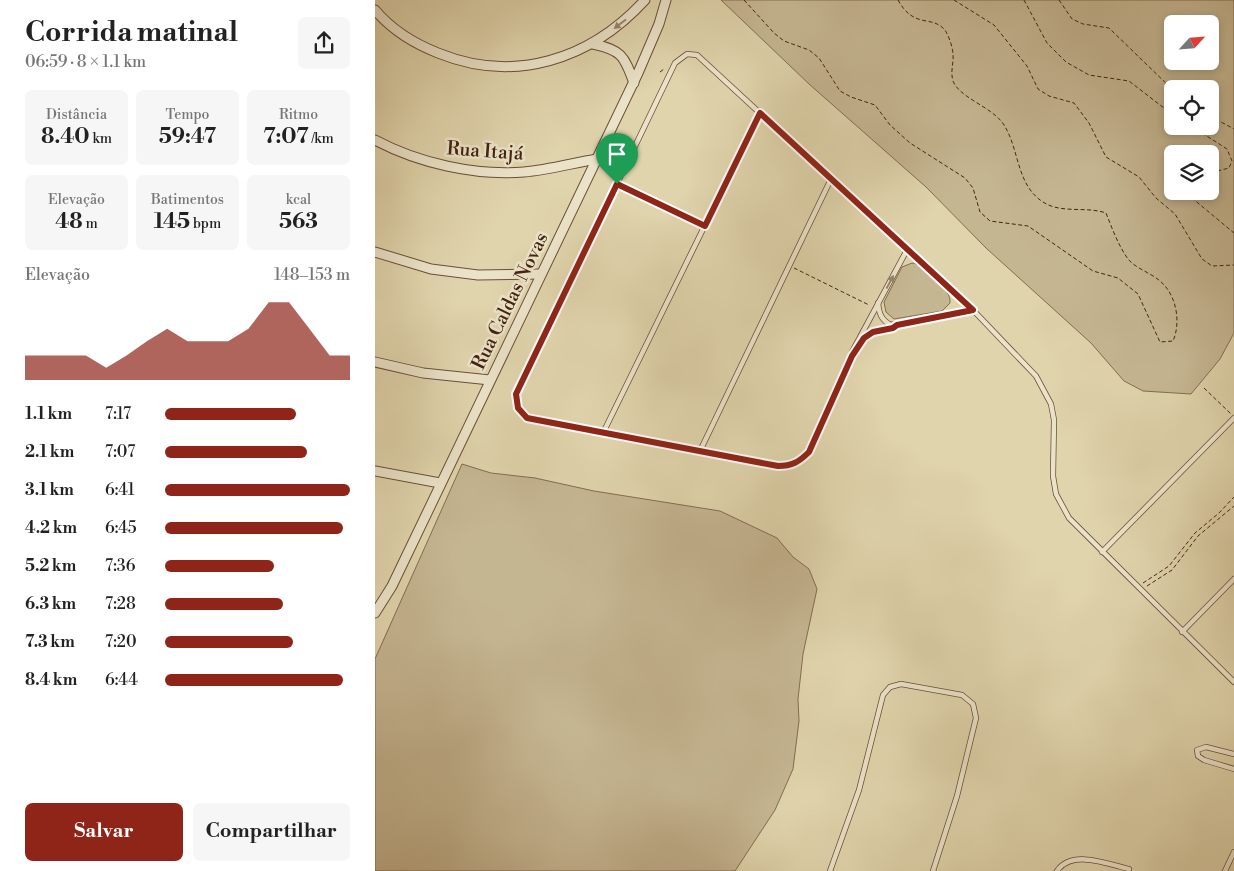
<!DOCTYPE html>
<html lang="pt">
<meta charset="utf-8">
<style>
body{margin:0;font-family:"Libre Bodoni",serif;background:#f6f6f6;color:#222;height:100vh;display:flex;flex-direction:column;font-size:19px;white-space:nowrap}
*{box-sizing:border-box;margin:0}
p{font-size:16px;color:#767676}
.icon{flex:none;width:28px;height:28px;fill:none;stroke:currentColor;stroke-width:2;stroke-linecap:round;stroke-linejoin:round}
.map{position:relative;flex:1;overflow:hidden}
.panel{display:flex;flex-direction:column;background:#fff;width:375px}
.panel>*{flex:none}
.needle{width:32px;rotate:64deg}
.buttons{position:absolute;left:789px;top:15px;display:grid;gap:10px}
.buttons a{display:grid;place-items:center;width:55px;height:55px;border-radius:8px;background:#fff;box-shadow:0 2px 8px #0003;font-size:25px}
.pin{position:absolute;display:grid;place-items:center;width:42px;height:42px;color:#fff;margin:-51px -21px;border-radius:50% 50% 50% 0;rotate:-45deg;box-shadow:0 0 5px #0007}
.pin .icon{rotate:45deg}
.round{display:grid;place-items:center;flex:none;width:52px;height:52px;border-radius:8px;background:#f6f6f6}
.summary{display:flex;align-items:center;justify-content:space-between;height:85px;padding:0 25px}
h1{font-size:28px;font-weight:700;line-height:38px}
.stats{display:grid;grid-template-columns:repeat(3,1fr);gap:8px;height:85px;padding:5px 25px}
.stats div{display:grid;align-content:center;border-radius:8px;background:#f6f6f6;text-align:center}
.stats b{font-size:21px;font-weight:700}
.stats small{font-size:14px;font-weight:400}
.stats p{font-size:14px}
.chart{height:140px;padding:10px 25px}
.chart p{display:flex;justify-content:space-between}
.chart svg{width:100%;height:90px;margin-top:5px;fill:#8f2418;opacity:.7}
.button{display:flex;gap:10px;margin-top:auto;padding:10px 25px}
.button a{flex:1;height:58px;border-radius:8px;background:#8f2418;color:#fff;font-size:20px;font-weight:700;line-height:58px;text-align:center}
.button a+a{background:#f6f6f6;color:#222}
ul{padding:0 25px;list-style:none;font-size:16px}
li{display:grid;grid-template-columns:80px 60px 1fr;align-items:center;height:38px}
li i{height:12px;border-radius:6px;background:#8f2418}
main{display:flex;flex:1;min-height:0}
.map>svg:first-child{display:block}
.green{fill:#c5b692;stroke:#846c52;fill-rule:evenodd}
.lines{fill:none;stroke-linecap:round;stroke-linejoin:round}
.lane-casing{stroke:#6a4f38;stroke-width:6}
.street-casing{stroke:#6a4f38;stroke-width:11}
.path{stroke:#432311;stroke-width:1;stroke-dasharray:4 2.5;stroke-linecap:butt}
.lane{stroke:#ebe3c9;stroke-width:4.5}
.street{stroke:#ebe3c9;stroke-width:9}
.oneway{fill:#97836d}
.route-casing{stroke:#fff;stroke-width:10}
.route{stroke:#8f2418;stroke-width:6}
.labels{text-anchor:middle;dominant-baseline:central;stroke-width:5;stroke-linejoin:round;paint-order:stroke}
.street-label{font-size:19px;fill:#432311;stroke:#ebe3c9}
</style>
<main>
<section class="panel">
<div class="summary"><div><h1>Corrida matinal</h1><p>06:59 · 8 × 1.1 km</p></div><a class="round"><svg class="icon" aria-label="share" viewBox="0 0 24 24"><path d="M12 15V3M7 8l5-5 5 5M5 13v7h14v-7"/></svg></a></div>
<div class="stats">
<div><p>Distância</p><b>8.40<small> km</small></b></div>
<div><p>Tempo</p><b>59:47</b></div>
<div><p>Ritmo</p><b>7:07<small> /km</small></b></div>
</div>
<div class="stats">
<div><p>Elevação</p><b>48<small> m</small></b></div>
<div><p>Batimentos</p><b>145<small> bpm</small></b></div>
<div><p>kcal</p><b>563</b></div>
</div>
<div class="chart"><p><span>Elevação</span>148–153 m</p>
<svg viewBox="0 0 160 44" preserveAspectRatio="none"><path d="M0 44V32L10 32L20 32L30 32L40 38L50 32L60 25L70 19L80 25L90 25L100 25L110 19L120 6L130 6L140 19L150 32L160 32V44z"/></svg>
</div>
<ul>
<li><b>1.1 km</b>7:17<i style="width:71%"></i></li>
<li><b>2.1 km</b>7:07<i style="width:77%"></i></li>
<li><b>3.1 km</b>6:41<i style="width:100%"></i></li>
<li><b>4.2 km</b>6:45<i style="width:96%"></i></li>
<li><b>5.2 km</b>7:36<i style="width:59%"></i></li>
<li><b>6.3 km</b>7:28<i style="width:64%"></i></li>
<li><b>7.3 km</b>7:20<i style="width:69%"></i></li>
<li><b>8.4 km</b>6:44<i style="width:96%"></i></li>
</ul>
<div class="button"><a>Salvar</a><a>Compartilhar</a></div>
</section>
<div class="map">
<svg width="859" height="871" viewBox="0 0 859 871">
<rect width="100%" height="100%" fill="#e0d4ac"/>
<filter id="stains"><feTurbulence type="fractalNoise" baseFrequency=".004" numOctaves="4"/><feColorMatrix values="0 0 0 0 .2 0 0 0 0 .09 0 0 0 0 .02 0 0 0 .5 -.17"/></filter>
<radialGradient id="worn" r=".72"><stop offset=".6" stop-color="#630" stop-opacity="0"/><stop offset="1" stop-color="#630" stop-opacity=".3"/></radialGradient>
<g class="green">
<path d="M346,0H859V333L845,359L816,394L768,391L749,381L716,343L611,248L551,187L434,84ZM798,24H835V61H798ZM798,89H835V126H798ZM798,154H835V191H798Z"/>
<path d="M537,263C550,264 577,290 575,303L567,311L519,319L511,312L509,302L527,267Z"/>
<path d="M87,464L116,473L160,478L219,491L345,511L402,538L418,557L434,569L442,589L428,654L423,699L424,721L418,769L400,810L360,871H0V659Z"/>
</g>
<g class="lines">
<g class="lane-casing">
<g id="lane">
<path d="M503,303C504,313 506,320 516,325L598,310"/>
<path d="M522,325L518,328L498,332L489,338L477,356L434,452C424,462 417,466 403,466L152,418L143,408L141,394L300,63L312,54L322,55L598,310L661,376L676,404L679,420L678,476L681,494L694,518L859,682"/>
<path d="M477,356V352L533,248"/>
<path d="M228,433L385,113"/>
<path d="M325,451L456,179"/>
<path d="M727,552L859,418"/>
<path d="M807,632L859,579"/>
<path d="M859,754L831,747L822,750L823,756L829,760L859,769"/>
<path d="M455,871L484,790L508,695L515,687L526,684L587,695L598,704L601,718L582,796L558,871"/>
<path d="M682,871C697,849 733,864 754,869"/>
<path d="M850,871L859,852"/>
</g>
</g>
<g class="street-casing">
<g id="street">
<path d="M0,10C16,29 40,44 63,53C139,84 215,60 270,0"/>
<path d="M218,44C246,50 249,55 259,83"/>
<path d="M0,140C43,163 100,176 149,172C173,170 198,163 222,159"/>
<path d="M0,252L56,269L103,275L166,274"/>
<path d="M0,362L48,373L115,380"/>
<path d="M0,471L65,483"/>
<path d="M0,613L17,586L263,73L284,24L291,0"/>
</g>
</g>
<g class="path">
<path d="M369,0L399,33L409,41L434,50L444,58L465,91L476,97L500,105L515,125L535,143L590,178L598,188L605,212L615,221L653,226L718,271L743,278L763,294L785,342L798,341C806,323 802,295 785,281C776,273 760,268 753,259C743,245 737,228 731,213C711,206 686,214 668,202C640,184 645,147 627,122C614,106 584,97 578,81C575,71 579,63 578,54C578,48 573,33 569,29C556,15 539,29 523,0"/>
<path d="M579,0L619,25L652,66L663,89L674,96L699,103L714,123L731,157L764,177L781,198L800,214L827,259L837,266L859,265"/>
<path d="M649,0L672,43L691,62L714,75L754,81L798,115"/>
<path d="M684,0L697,19L708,24L734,28L798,90"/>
<path d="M285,72L289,69"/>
<path d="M835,116L859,129"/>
<path d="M816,126L852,149L857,161L854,168L835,173"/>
<path d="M247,186L325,224"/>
<path d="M815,191L817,198L859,233"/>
<path d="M419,268L494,305"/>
<path d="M829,388L856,414"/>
<path d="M768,583L794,566L820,533L844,513L859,497"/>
<path d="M772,586L797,570L823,536L859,506"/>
</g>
<use href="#lane" class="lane"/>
<use href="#street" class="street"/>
</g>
<defs><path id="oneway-solid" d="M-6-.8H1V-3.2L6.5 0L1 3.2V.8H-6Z" transform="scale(1.25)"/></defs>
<g class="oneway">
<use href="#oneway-solid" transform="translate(245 24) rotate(143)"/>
<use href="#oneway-solid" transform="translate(515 282) rotate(-62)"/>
</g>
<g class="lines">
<g class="route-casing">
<path id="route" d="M385,113L598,310L522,325L518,328L498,332L489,338L477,356L434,452C424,462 417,466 403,466L152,418L143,408L141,394L242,184L330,226Z"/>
</g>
<use href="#route" class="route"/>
</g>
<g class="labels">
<g class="street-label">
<text transform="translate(110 151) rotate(4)">Rua Itajá</text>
<text transform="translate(135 301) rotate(-64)">Rua Caldas Novas</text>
</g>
</g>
<rect width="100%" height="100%" filter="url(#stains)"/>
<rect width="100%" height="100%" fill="url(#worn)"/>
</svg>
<div class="buttons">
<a><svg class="needle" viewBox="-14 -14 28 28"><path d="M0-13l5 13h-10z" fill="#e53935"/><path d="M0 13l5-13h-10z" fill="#767676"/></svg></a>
<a><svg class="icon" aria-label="locate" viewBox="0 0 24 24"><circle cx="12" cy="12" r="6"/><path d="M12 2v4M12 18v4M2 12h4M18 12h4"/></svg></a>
<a><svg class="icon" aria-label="layers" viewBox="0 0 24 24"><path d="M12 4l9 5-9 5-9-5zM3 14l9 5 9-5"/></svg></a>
</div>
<div class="pin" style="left:242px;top:184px;background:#1e9e55"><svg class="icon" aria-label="arrive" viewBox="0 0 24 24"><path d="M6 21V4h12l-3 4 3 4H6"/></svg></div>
</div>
</main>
